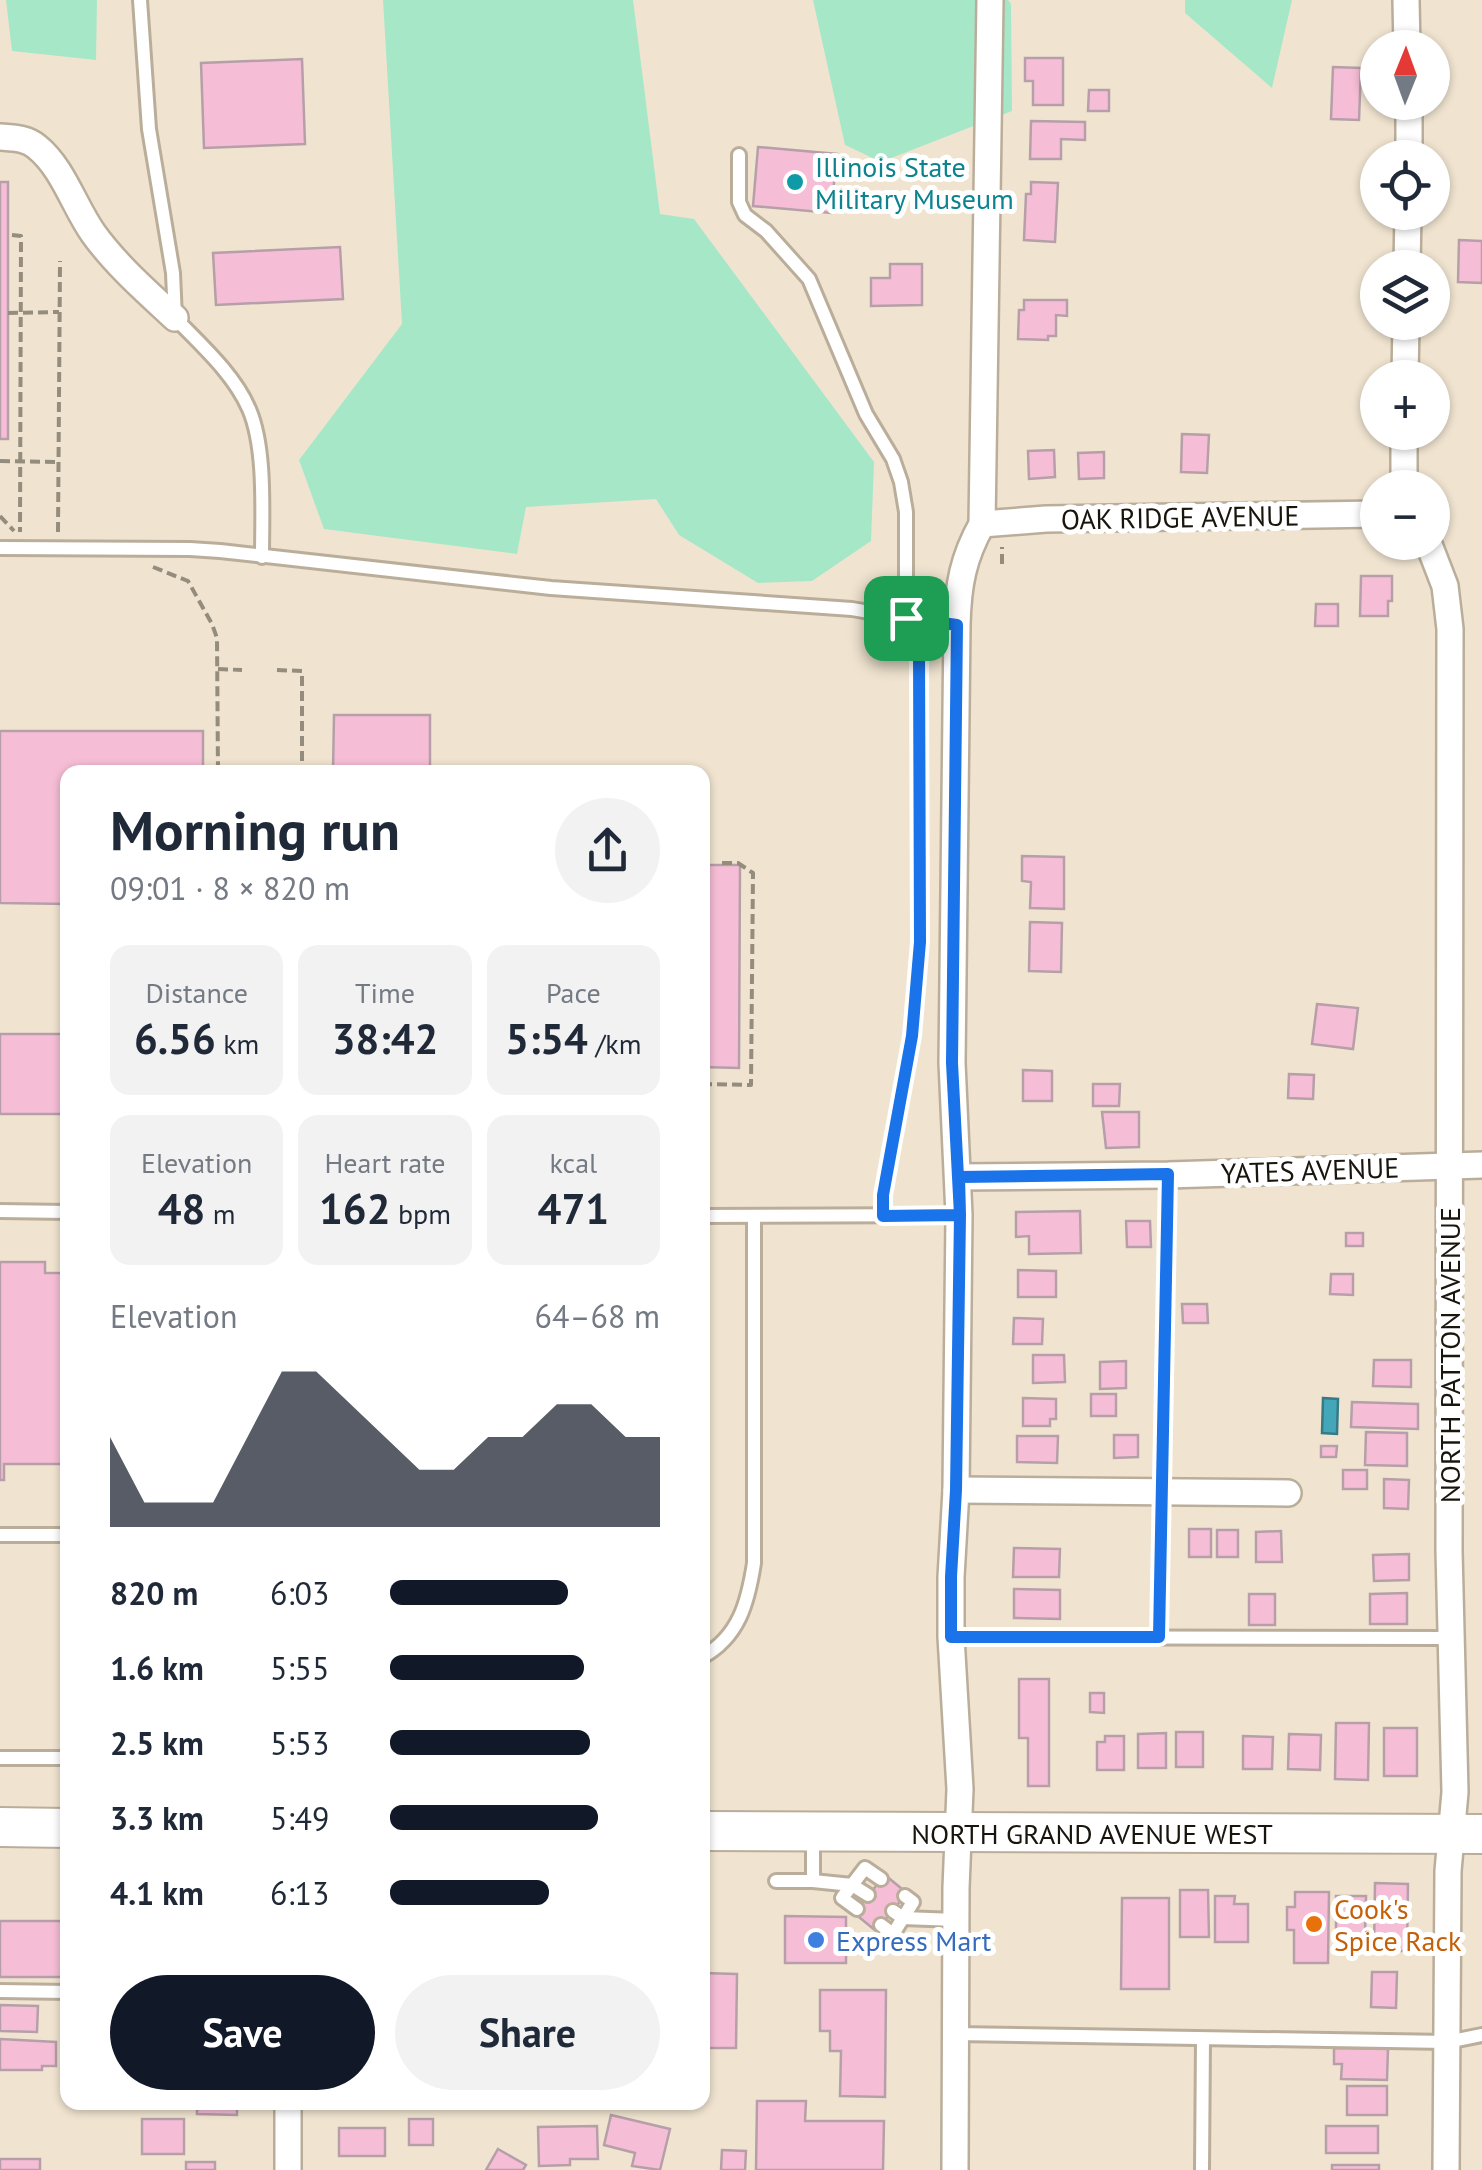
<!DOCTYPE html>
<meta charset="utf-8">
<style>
body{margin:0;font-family:"PT Sans",sans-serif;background:#f2f2f3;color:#1f2937;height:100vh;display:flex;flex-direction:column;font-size:38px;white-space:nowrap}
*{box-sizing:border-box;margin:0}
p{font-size:32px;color:#747a83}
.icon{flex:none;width:55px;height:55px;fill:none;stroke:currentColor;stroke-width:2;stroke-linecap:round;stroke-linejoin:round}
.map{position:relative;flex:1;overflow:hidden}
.details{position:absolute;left:60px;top:765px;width:650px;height:1345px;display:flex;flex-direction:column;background:#fff;border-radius:20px;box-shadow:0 2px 8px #0004}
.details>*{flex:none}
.needle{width:65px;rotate:1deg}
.tools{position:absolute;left:1360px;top:30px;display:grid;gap:20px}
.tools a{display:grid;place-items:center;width:90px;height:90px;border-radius:50%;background:#fff;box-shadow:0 2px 8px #0004;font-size:50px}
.pin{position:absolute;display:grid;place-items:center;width:85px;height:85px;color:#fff;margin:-42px;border-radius:20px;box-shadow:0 5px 15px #0006}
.round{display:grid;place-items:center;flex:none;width:105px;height:105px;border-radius:52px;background:#f2f2f3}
.overview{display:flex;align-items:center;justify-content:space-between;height:170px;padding:0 50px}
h1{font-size:55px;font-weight:800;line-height:75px}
.figures{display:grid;grid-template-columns:repeat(3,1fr);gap:15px;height:170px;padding:10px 50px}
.figures div{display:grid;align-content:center;border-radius:20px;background:#f2f2f3;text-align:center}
.figures b{font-size:42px;font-weight:800}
.figures small{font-size:28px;font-weight:400}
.figures p{font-size:28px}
.chart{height:280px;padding:20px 50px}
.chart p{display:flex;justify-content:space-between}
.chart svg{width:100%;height:180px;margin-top:10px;fill:#111827;opacity:.7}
.action{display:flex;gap:20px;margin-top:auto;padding:20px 50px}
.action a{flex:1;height:115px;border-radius:60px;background:#111827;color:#fff;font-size:40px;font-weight:800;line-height:115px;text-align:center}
.action a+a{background:#f2f2f3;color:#1f2937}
ul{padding:0 50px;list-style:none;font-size:32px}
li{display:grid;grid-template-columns:160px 120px 1fr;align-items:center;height:75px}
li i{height:25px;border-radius:12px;background:#111827}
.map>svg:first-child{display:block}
.green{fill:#a6e7c8}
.water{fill:#43a6b9;stroke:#367a85;stroke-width:2.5}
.building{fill:#f6bed6;stroke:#b69fa8;stroke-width:2.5}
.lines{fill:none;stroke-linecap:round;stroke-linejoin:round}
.service-casing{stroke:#baae9b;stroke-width:18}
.minor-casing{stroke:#baae9b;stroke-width:30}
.secondary-casing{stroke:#baae9b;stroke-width:42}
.path{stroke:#948c7d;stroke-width:4;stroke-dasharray:10 5;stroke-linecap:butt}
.service{stroke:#fff;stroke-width:12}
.minor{stroke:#fff;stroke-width:25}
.secondary{stroke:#fff;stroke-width:38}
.route-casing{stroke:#fff;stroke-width:20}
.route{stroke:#1a73e8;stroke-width:12}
.culture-dot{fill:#0f9aa8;stroke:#fff;stroke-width:4}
.food-dot{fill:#e8710a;stroke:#fff;stroke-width:4}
.shop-dot{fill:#3f7fe0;stroke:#fff;stroke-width:4}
.labels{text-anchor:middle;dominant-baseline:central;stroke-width:10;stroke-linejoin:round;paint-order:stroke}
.culture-label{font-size:28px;fill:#0d838f;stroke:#fff;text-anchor:start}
.street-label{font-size:28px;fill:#19150d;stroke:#fff}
.food-label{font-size:28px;fill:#c56008;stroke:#fff;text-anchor:start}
.shop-label{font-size:28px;fill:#366cbe;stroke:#fff;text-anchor:start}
</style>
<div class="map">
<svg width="1482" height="2170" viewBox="0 0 1482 2170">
<rect width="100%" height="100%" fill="#f0e4d0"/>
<g class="green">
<path d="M6,0H97L96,60L12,51Z"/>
<path d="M383,0H633L660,214L694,219L874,462L871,541L812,581L758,583L679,535L656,499L526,507L517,554L324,529L299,460L402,324Z"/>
<path d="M813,0H1008L1011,4L1012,111L881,162L845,145Z"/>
<path d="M1185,0H1292L1272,88L1185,13Z"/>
</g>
<path class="water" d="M1323,1398L1338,1399L1337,1434L1322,1433Z"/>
<g class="building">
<path d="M1025,58H1063V105H1033V81H1025Z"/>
<path d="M302,59L305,144L204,148L201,63Z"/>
<path d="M1333,67L1361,68L1359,120L1331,119Z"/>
<path d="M1089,90H1109V111H1088Z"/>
<path d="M1031,121L1085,122V140L1061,139V159H1030Z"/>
<path d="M758,147L837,154L831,213L753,206Z"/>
<rect x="0" y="182" width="8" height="257"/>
<path d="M1031,182L1058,183L1055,242L1024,240L1026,194H1031Z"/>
<path d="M1459,240L1482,241V283L1458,282Z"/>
<path d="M340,247L343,299L216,305L213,253Z"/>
<path d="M890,264H922V305L871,306V278H890Z"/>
<path d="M1024,300H1067V316L1056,315V336H1048V340L1018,339L1019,310H1024Z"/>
<path d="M1182,434L1209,435L1207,473L1181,472Z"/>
<path d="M1054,450L1055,477L1029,479L1028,451Z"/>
<path d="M1104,452V478L1079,479L1078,453Z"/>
<path d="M1361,576H1392V601H1388V616H1360Z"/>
<path d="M1316,604H1338V626H1315Z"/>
<path d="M334,715H430V772H333Z"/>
<path d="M0,731H203V772H68V904L0,903Z"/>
<path d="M1022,856L1064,857V909L1030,908L1031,882L1022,881Z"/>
<path d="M702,865H740L739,1068L702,1067Z"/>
<path d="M1030,922L1062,923L1061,972L1029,971Z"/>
<path d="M1317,1004L1358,1008L1353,1049L1312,1044Z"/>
<rect x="0" y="1034" width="68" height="80"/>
<path d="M1023,1070L1052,1071V1101H1023Z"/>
<path d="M1289,1074L1314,1075L1313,1099L1288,1098Z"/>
<path d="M1093,1084H1120L1119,1106H1093Z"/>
<path d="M1102,1112H1139V1147L1106,1148Z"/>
<path d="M1080,1211L1081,1253L1029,1254V1236L1016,1237V1212Z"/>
<path d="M1126,1221H1150L1151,1247H1127Z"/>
<rect x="1346" y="1233" width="17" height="13"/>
<path d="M0,1262H45V1273H68V1464H4V1480H0Z"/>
<path d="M1018,1270L1056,1271V1297H1018Z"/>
<path d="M1331,1274H1353V1295L1330,1294Z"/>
<path d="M1182,1304H1207L1208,1323H1183Z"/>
<path d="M1014,1318L1043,1319L1042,1344H1013Z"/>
<path d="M1033,1355H1064L1065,1382L1033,1383Z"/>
<path d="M1374,1360H1411V1387L1373,1386Z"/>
<path d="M1126,1361V1388L1100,1389V1362Z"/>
<rect x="1091" y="1394" width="25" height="22"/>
<path d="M1023,1398L1056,1399V1419H1050V1426H1023Z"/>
<path d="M1352,1402L1418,1404V1429L1351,1427Z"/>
<path d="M1366,1432L1407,1433V1466L1365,1465Z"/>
<path d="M1114,1435H1138V1457L1114,1458Z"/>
<path d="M1017,1436H1058L1057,1463L1017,1462Z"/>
<path d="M1321,1446H1337L1336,1457H1321Z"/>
<rect x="1343" y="1470" width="24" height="19"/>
<path d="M1384,1479L1409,1480L1408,1509L1384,1508Z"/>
<rect x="1189" y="1529" width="22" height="28"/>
<rect x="1217" y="1530" width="21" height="27"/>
<path d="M1281,1531L1282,1562H1256V1532Z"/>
<path d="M1014,1548L1060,1549L1059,1577H1013Z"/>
<path d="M1409,1554V1580L1374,1581L1373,1555Z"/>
<path d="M1014,1589L1060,1590V1619L1014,1618Z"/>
<path d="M1407,1593V1624H1370V1594Z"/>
<rect x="1249" y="1594" width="26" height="31"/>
<path d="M1019,1679H1049V1786H1028V1738H1019Z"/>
<path d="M1090,1693H1104V1713L1090,1712Z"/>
<path d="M1336,1723H1369L1368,1780L1335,1779Z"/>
<rect x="1384" y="1728" width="33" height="48"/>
<rect x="1176" y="1732" width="27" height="35"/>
<path d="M1166,1733V1768H1138V1734Z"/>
<path d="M1289,1734L1321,1735L1320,1770L1288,1769Z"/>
<path d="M1105,1736H1124V1770H1097V1742H1105Z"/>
<path d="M1243,1736L1273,1737L1272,1769H1243Z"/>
<path d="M885,1875L907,1893L876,1931L854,1913Z"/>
<path d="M1375,1883L1408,1884L1407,1951H1374Z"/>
<path d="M1180,1890H1208L1209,1937H1180Z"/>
<path d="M1295,1892H1329L1328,1963H1294V1930H1287V1907H1295Z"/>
<path d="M1215,1896H1235L1234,1904H1248V1942H1215Z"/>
<path d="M1336,1896H1366L1365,1934H1336Z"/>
<path d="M1122,1898H1169V1989H1121Z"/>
<path d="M785,1916L846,1917V1963H785Z"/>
<rect x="0" y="1921" width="68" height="56"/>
<path d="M1372,1972H1397L1396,2008L1371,2007Z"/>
<path d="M702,1973L737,1974L736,2048H702Z"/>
<path d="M820,1990H886L885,2097L840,2096L841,2051H830V2031H820Z"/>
<path d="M0,2005L38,2006L37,2032L0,2031Z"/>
<path d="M0,2039L56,2042V2066H42V2070H0Z"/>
<path d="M1334,2048L1388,2049L1387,2080L1341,2079L1342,2064H1334Z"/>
<rect x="1347" y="2086" width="40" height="29"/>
<path d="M757,2101H806L805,2121H884L883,2170H756Z"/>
<path d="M197,2102H237V2115L197,2114Z"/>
<path d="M611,2115L670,2129L660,2170L632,2166L635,2153L604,2145Z"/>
<rect x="142" y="2119" width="42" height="35"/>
<rect x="409" y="2119" width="24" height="26"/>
<path d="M597,2126L598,2159H570V2165L539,2166L538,2127Z"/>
<rect x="1326" y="2126" width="52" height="27"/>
<rect x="339" y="2128" width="46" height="28"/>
<path d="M498,2149L526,2165L523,2170H486Z"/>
<path d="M722,2150L746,2151L745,2170H721Z"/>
<rect x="0" y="2159" width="40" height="11"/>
<rect x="186" y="2162" width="29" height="8"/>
<rect x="1332" y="2165" width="47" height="5"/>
</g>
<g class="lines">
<g class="service-casing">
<g id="service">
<path d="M140,0L149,129L173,273L175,318C201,345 234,374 249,409C266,448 262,514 262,557"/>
<path d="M739,155V202L745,215L766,231L809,279L866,414L893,459L901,482L906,512V619L919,650L920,942L912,1036L883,1195V1216"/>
<path d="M0,548L190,549L220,551L551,588L852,609L932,623L957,625"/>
<path d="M0,1211L68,1212"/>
<path d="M702,1216L959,1215"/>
<path d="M0,1535H68"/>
<path d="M951,1637L1451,1638"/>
<path d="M1159,1637L1168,1175"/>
<path d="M702,1657C739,1637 748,1602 754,1563V1216"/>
<path d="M0,1758H68"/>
<path d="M776,1881H813V1834"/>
<path d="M813,1881L852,1885L868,1895"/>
<path d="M857,1909L842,1898L865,1868L881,1879"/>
<path d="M893,1911L903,1918L956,1920"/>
<path d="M881,1925L893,1934L913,1902L905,1896"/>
<path d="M0,1991L68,1992"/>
<path d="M956,2034L1447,2042L1482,2035"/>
<path d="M1202,2170L1203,2039"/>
</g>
</g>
<g class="minor-casing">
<g id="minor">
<path d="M1406,0L1407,48"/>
<path d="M1409,102V158"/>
<path d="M0,137C13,138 27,138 37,147C63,168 74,206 93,233C115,264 147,292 175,318"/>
<path d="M1407,268L1408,212"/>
<path d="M1405,378L1406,322"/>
<path d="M1404,488V432"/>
<path d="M982,524L1046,519L1378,514"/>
<path d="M1428,542L1445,586L1450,629L1449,1551L1455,1792L1448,1871L1446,2170"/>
<path d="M959,1177L1168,1175L1482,1165"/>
<path d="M956,1490L1288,1493"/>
<path d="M288,2170V2102"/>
<path d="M955,2170L956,1888L960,1789L951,1637V1577L956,1490L959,1215L952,1063L957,625C958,585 963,558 982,524L990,0"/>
</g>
</g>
<g class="secondary-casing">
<g id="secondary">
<path d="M0,1827L68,1828"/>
<path d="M702,1831L1482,1834"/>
</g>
</g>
<g class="path">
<path d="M12,235L21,236L20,532"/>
<path d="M8,313L59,312"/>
<path d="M0,461L59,462"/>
<path d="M0,516L14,531"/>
<path d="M58,532L60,261"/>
<path d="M1002,564V547"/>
<path d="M153,567L188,581L212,624L217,638L218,772"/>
<path d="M218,669L242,670"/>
<path d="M277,670L302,671V772"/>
<path d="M702,1084L751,1085L753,873L738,863H719"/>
</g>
<use href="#service" class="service"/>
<use href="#minor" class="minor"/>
<use href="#secondary" class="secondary"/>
</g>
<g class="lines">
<g class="route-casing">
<path id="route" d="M906,618L957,625L952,1063L960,1215L956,1490L951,1577V1637H1159L1168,1174L959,1177L960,1215L883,1216V1195L912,1036L920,942L919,650L906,618"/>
</g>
<use href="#route" class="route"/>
</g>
<circle class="culture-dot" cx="795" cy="182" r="10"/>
<circle class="food-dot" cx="1314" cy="1924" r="10"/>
<circle class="shop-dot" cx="816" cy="1940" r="10"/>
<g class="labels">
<g class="culture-label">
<text x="815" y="166">Illinois State<tspan x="815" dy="32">Military Museum</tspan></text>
</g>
<g class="street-label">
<text transform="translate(1180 517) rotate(-1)">OAK RIDGE AVENUE</text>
<text transform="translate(1310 1170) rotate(-2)">YATES AVENUE</text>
<text transform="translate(1449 1355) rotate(-90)">NORTH PATTON AVENUE</text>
<text x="1092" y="1833">NORTH GRAND AVENUE WEST</text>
</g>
<g class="food-label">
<text x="1334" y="1908">Cook's<tspan x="1334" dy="32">Spice Rack</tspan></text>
</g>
<g class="shop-label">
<text x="836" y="1940">Express Mart</text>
</g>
</g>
</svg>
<div class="tools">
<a><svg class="needle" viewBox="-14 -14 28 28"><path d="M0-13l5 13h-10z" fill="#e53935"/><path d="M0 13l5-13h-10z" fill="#747a83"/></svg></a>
<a><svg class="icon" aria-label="locate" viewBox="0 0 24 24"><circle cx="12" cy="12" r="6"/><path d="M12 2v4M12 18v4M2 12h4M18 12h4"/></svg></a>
<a><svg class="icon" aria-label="layers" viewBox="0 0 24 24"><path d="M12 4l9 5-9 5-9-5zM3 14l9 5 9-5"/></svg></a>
<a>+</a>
<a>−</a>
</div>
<div class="pin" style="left:906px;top:618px;background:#1e9e55"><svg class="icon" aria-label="arrive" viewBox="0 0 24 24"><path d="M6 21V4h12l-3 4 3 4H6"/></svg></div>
<section class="details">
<div class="overview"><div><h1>Morning run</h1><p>09:01 · 8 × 820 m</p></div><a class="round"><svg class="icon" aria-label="share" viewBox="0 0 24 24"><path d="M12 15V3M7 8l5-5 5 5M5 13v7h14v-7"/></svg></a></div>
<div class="figures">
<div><p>Distance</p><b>6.56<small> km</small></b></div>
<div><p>Time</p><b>38:42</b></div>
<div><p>Pace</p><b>5:54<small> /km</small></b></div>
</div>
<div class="figures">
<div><p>Elevation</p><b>48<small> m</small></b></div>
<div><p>Heart rate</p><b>162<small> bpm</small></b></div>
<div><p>kcal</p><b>471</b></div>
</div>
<div class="chart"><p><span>Elevation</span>64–68 m</p>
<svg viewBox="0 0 160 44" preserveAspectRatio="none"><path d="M0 44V22L10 38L20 38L30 38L40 22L50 6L60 6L70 14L80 22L90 30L100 30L110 22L120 22L130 14L140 14L150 22L160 22V44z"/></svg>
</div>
<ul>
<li><b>820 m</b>6:03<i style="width:66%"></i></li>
<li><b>1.6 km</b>5:55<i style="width:72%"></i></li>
<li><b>2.5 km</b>5:53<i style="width:74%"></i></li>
<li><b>3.3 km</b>5:49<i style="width:77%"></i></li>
<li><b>4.1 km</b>6:13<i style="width:59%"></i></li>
</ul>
<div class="action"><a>Save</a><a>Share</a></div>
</section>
</div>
